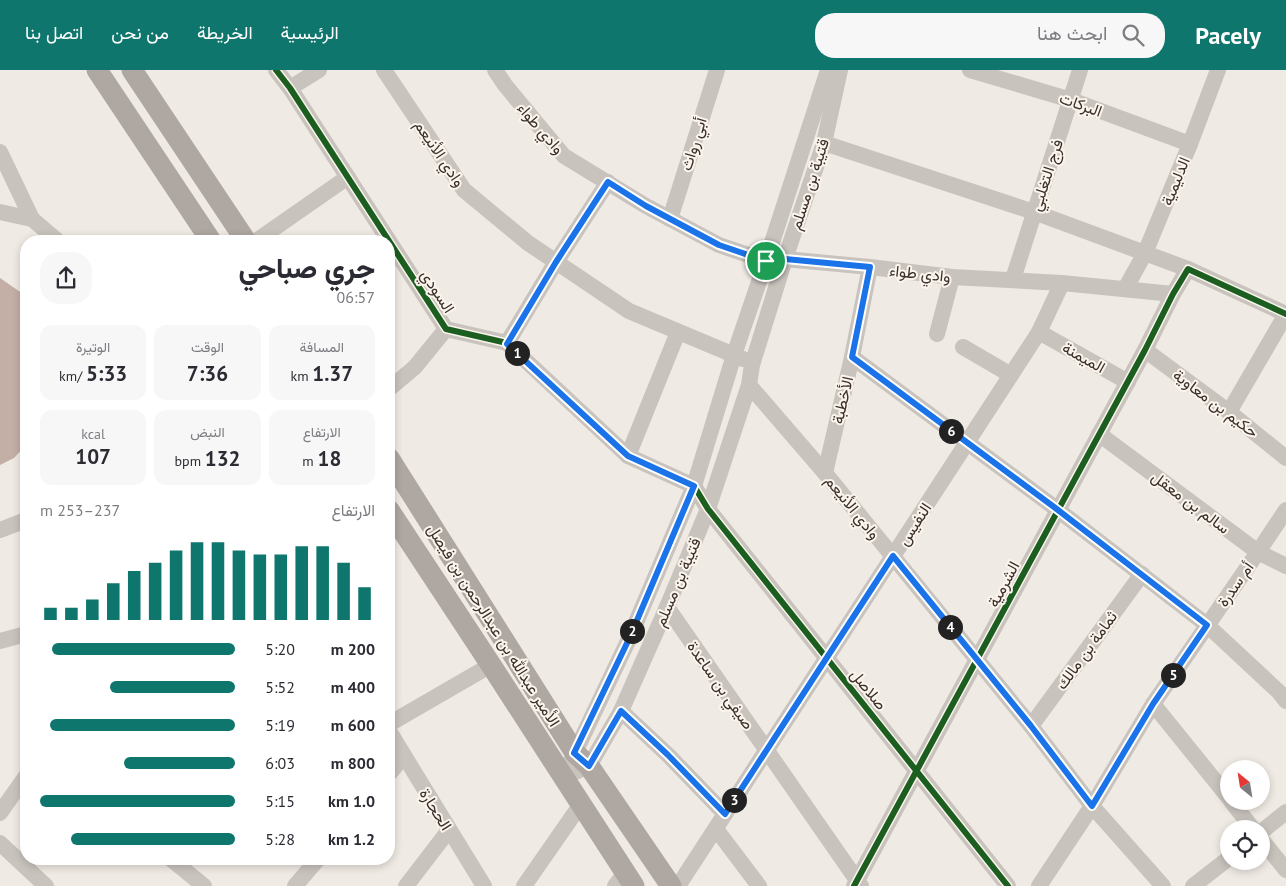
<!DOCTYPE html>
<html lang="ar">
<meta charset="utf-8">
<style>
body{margin:0;font-family:"PT Sans",Vazirmatn,sans-serif;background:#f7f7f7;color:#2b2b33;direction:rtl;height:100vh;display:flex;flex-direction:column;font-size:19px;white-space:nowrap}
*{box-sizing:border-box;margin:0}
p{font-size:16px;color:#7c7c81}
.icon{flex:none;width:28px;height:28px;fill:none;stroke:currentColor;stroke-width:2;stroke-linecap:round;stroke-linejoin:round}
.map{position:relative;flex:1;overflow:hidden;direction:ltr}
.sheet{position:absolute;left:20px;top:165px;width:375px;height:630px;display:flex;flex-direction:column;background:#fff;border-radius:20px;box-shadow:0 2px 8px #0003;direction:rtl}
.sheet>*{flex:none}
.needle{width:32px;rotate:330deg}
.fabs{position:absolute;left:1220px;top:690px;display:grid;gap:10px}
.fabs a{display:grid;place-items:center;width:50px;height:50px;border-radius:50%;background:#fff;box-shadow:0 2px 8px #0003;font-size:25px}
.pin{position:absolute;display:grid;place-items:center;width:42px;height:42px;color:#fff;margin:-21px;border:2px solid #fff;border-radius:50%;box-shadow:0 1px 5px #0007}
.km{position:absolute;width:25px;height:25px;margin:-12px;border-radius:50%;background:#222;color:#fff;font-size:14px;line-height:25px;text-align:center}
.round{display:grid;place-items:center;flex:none;width:52px;height:52px;border-radius:20px;background:#f7f7f7}
.headline{display:flex;align-items:center;justify-content:space-between;height:85px;padding:0 20px}
h1{font-size:28px;font-weight:800;line-height:38px}
.stats{display:grid;grid-template-columns:repeat(3,1fr);gap:8px;height:85px;padding:5px 20px}
.stats div{display:grid;align-content:center;border-radius:12px;background:#f7f7f7;text-align:center}
.stats b{font-size:21px;font-weight:800}
.stats small{font-size:14px;font-weight:400}
.stats p{font-size:14px}
.chart{height:140px;padding:10px 20px}
.chart p{display:flex;justify-content:space-between}
.chart svg{width:100%;height:90px;margin-top:5px;stroke:#0f766e;stroke-width:6}
ul{padding:0 20px;list-style:none;font-size:16px}
li{display:grid;grid-template-columns:80px 60px 1fr;align-items:center;height:38px}
li i{height:12px;border-radius:6px;background:#0f766e}
header{display:flex;align-items:center;gap:30px;box-sizing:border-box;height:70px;padding:0 25px;background:#0f766e;color:#fff}
header strong{font-size:24px}
nav{display:flex;gap:28px;margin-inline-start:auto;font-size:18px}
.search{width:350px;height:45px;background:#f7f7f7;display:flex;align-items:center;gap:12px;box-sizing:border-box;padding:0 18px;border-radius:20px;color:#7c7c81;font-size:19px}
.map>svg:first-child{display:block}
.building{fill:#c4afa6}
.lines{fill:none;stroke-linecap:round;stroke-linejoin:round}
.minor{stroke:#c9c3bd;stroke-width:16}
.major{stroke:#aea7a2;stroke-width:21}
.cycleway-casing{stroke:#fbf5ed;stroke-width:9}
.cycleway{stroke:#1b5e20;stroke-width:6}
.route-casing{stroke:#fff;stroke-width:10}
.route{stroke:#1a73e8;stroke-width:6}
.labels{text-anchor:middle;dominant-baseline:central;stroke-width:4;stroke-linejoin:round;paint-order:stroke}
.street-label{font-size:16px;fill:#3b302a;stroke:#fbf5ed}
</style>
<header>
<strong>Pacely</strong>
<div class="search"><svg class="icon" aria-label="search" viewBox="0 0 24 24"><circle cx="10" cy="10" r="6"/><path d="M15 15l6 6"/></svg>ابحث هنا</div>
<nav><a>الرئيسية</a><a>الخريطة</a><a>من نحن</a><a>اتصل بنا</a></nav>
</header>
<div class="map">
<svg width="1286" height="816" viewBox="0 0 1286 816">
<rect width="100%" height="100%" fill="#f0eae4"/>
<path class="building" d="M0,208L23,224L26,228V375L14,388L0,395Z"/>
<g class="lines">
<g class="minor">
<path d="M276,0L290,18L446,259L507,273L628,386L694,416L708,439L1008,816"/>
<path d="M384,0L464,120L528,173L629,241L734,285L743,289"/>
<path d="M495,0L505,15L564,86L646,136L719,175L766,191L785,189L870,197L952,207L1062,213L1173,224"/>
<path d="M970,0L1071,30L1190,74"/>
<path d="M290,18L319,0"/>
<path d="M824,73L1034,142L1188,199"/>
<path d="M0,82L32,149"/>
<path d="M0,142L32,149L58,171"/>
<path d="M670,149L717,0"/>
<path d="M256,171L348,107"/>
<path d="M1013,209L1080,0"/>
<path d="M1125,219L1145,183L1190,74L1218,0"/>
<path d="M1039,262L1128,312"/>
<path d="M937,264L952,207"/>
<path d="M507,273L556,192L608,112"/>
<path d="M963,277L1011,305"/>
<path d="M1145,280L1229,342L1286,388"/>
<path d="M852,287L1058,440L1207,555L1279,622L1286,631"/>
<path d="M749,315L825,403L1031,656L1092,736L1163,816"/>
<path d="M389,319L415,297L446,259"/>
<path d="M1229,342L1286,244"/>
<path d="M1099,364L1258,482L1286,496"/>
<path d="M628,386L678,262"/>
<path d="M825,403L852,287L870,197"/>
<path d="M0,460L26,450"/>
<path d="M667,537L861,816"/>
<path d="M0,571L26,564"/>
<path d="M1153,634L1229,728"/>
<path d="M621,641L668,685L725,744"/>
<path d="M389,654L491,595"/>
<path d="M1031,656L1142,504"/>
<path d="M389,661L484,816"/>
<path d="M571,691L629,569L694,416L734,285L766,191L828,0"/>
<path d="M389,704L404,686"/>
<path d="M564,707L589,696L621,641L667,537L708,439L749,315L752,295L785,189L824,73L840,0"/>
<path d="M1231,731L1253,759"/>
<path d="M0,743L26,706"/>
<path d="M716,759L759,816"/>
<path d="M1261,762L1286,742"/>
<path d="M1261,769L1286,800"/>
<path d="M0,773L46,816"/>
<path d="M171,789L204,816"/>
<path d="M295,816L318,789"/>
<path d="M406,816L449,760"/>
<path d="M524,816L581,734"/>
<path d="M615,816L625,803"/>
<path d="M678,816L1039,262L1062,213"/>
<path d="M854,816L1145,280L1173,224L1188,199L1286,244"/>
<path d="M1039,816L1092,736L1153,634L1258,482L1286,440"/>
<path d="M1193,816L1229,788"/>
</g>
<g class="major">
<path d="M97,0L211,171"/>
<path d="M132,0L246,171"/>
<path d="M389,388L575,683L589,696L671,816"/>
<path d="M389,440L491,595L634,816"/>
</g>
<g class="cycleway-casing">
<g id="cycleway">
<path d="M276,0L290,18L446,259L507,273L628,386L694,416L708,439L1008,816"/>
<path d="M854,816L1145,280L1173,224L1188,199L1286,244"/>
</g>
</g>
<use href="#cycleway" class="cycleway"/>
</g>
<g class="lines">
<g class="route-casing">
<path id="route" d="M608,112L646,136L719,175L766,191L785,189L870,197L852,287L1058,440L1207,555L1153,634L1092,736L1031,656L893,486L725,744L668,685L621,641L589,696L574,683L629,569L694,416L628,386L507,274L556,192Z"/>
</g>
<use href="#route" class="route"/>
</g>
<g class="labels">
<g class="street-label">
<text transform="translate(1081 34) rotate(20)">البركات</text>
<text transform="translate(541 58) rotate(49)">وادي طواء</text>
<text transform="translate(693 74) rotate(-73)">أبي رواث</text>
<text transform="translate(440 83) rotate(56)">وادي الأنيعم</text>
<text transform="translate(1046 105) rotate(-72)">فرج التغلبي</text>
<text transform="translate(1175 111) rotate(-68)">الدليمية</text>
<text transform="translate(809 114) rotate(-72)">قتيبة بن مسلم</text>
<text transform="translate(920 203) rotate(6)">وادي طواء</text>
<text transform="translate(438 221) rotate(57)">السودي</text>
<text transform="translate(1084 287) rotate(29)">الميمنة</text>
<text transform="translate(842 330) rotate(-77)">الأخطبة</text>
<text transform="translate(1216 333) rotate(37)">حكيم بن معاوية</text>
<text transform="translate(1191 432) rotate(37)">سالم بن معقل</text>
<text transform="translate(853 437) rotate(51)">وادي الأنيعم</text>
<text transform="translate(914 454) rotate(-57)">النفيس</text>
<text transform="translate(677 512) rotate(-67)">قتيبة بن مسلم</text>
<text transform="translate(1003 514) rotate(-62)">الشرمية</text>
<text transform="translate(1235 514) rotate(-55)">أم سدرة</text>
<text transform="translate(494 555) rotate(58)">الأمير عبدالله بن عبدالرحمن بن فيصل</text>
<text transform="translate(1086 580) rotate(-54)">ثمامة بن مالك</text>
<text transform="translate(721 615) rotate(55)">صيفي بن ساعدة</text>
<text transform="translate(869 619) rotate(51)">صلاصل</text>
<text transform="translate(436 739) rotate(58)">الحجارة</text>
</g>
</g>
</svg>
<div class="fabs">
<a><svg class="needle" viewBox="-14 -14 28 28"><path d="M0-13l5 13h-10z" fill="#e53935"/><path d="M0 13l5-13h-10z" fill="#7c7c81"/></svg></a>
<a><svg class="icon" aria-label="locate" viewBox="0 0 24 24"><circle cx="12" cy="12" r="6"/><path d="M12 2v4M12 18v4M2 12h4M18 12h4"/></svg></a>
</div>
<div class="pin" style="left:766px;top:191px;background:#1e9e55"><svg class="icon" aria-label="arrive" viewBox="0 0 24 24"><path d="M6 21V4h12l-3 4 3 4H6"/></svg></div>
<b class="km" style="left:517px;top:283px">1</b>
<b class="km" style="left:632px;top:561px">2</b>
<b class="km" style="left:734px;top:730px">3</b>
<b class="km" style="left:950px;top:557px">4</b>
<b class="km" style="left:1173px;top:605px">5</b>
<b class="km" style="left:951px;top:361px">6</b>
<section class="sheet">
<div class="headline"><div><h1>جري صباحي</h1><p>06:57</p></div><a class="round"><svg class="icon" aria-label="share" viewBox="0 0 24 24"><path d="M12 15V3M7 8l5-5 5 5M5 13v7h14v-7"/></svg></a></div>
<div class="stats">
<div><p>المسافة</p><b>1.37<small> km</small></b></div>
<div><p>الوقت</p><b>7:36</b></div>
<div><p>الوتيرة</p><b>5:33<small> /km</small></b></div>
</div>
<div class="stats">
<div><p>الارتفاع</p><b>18<small> m</small></b></div>
<div><p>النبض</p><b>132<small> bpm</small></b></div>
<div><p>kcal</p><b>107</b></div>
</div>
<div class="chart"><p><span>الارتفاع</span>237–253 m</p>
<svg viewBox="0 0 160 44" preserveAspectRatio="none"><path d="M5 44V38M15 44V38M25 44V34M35 44V26M45 44V20M55 44V16M65 44V10M75 44V6M85 44V6M95 44V10M105 44V12M115 44V12M125 44V8M135 44V8M145 44V16M155 44V28"/></svg>
</div>
<ul>
<li><b>200 m</b>5:20<i style="width:94%"></i></li>
<li><b>400 m</b>5:52<i style="width:64%"></i></li>
<li><b>600 m</b>5:19<i style="width:95%"></i></li>
<li><b>800 m</b>6:03<i style="width:57%"></i></li>
<li><b>1.0 km</b>5:15<i style="width:100%"></i></li>
<li><b>1.2 km</b>5:28<i style="width:84%"></i></li>
</ul>
</section>
</div>
